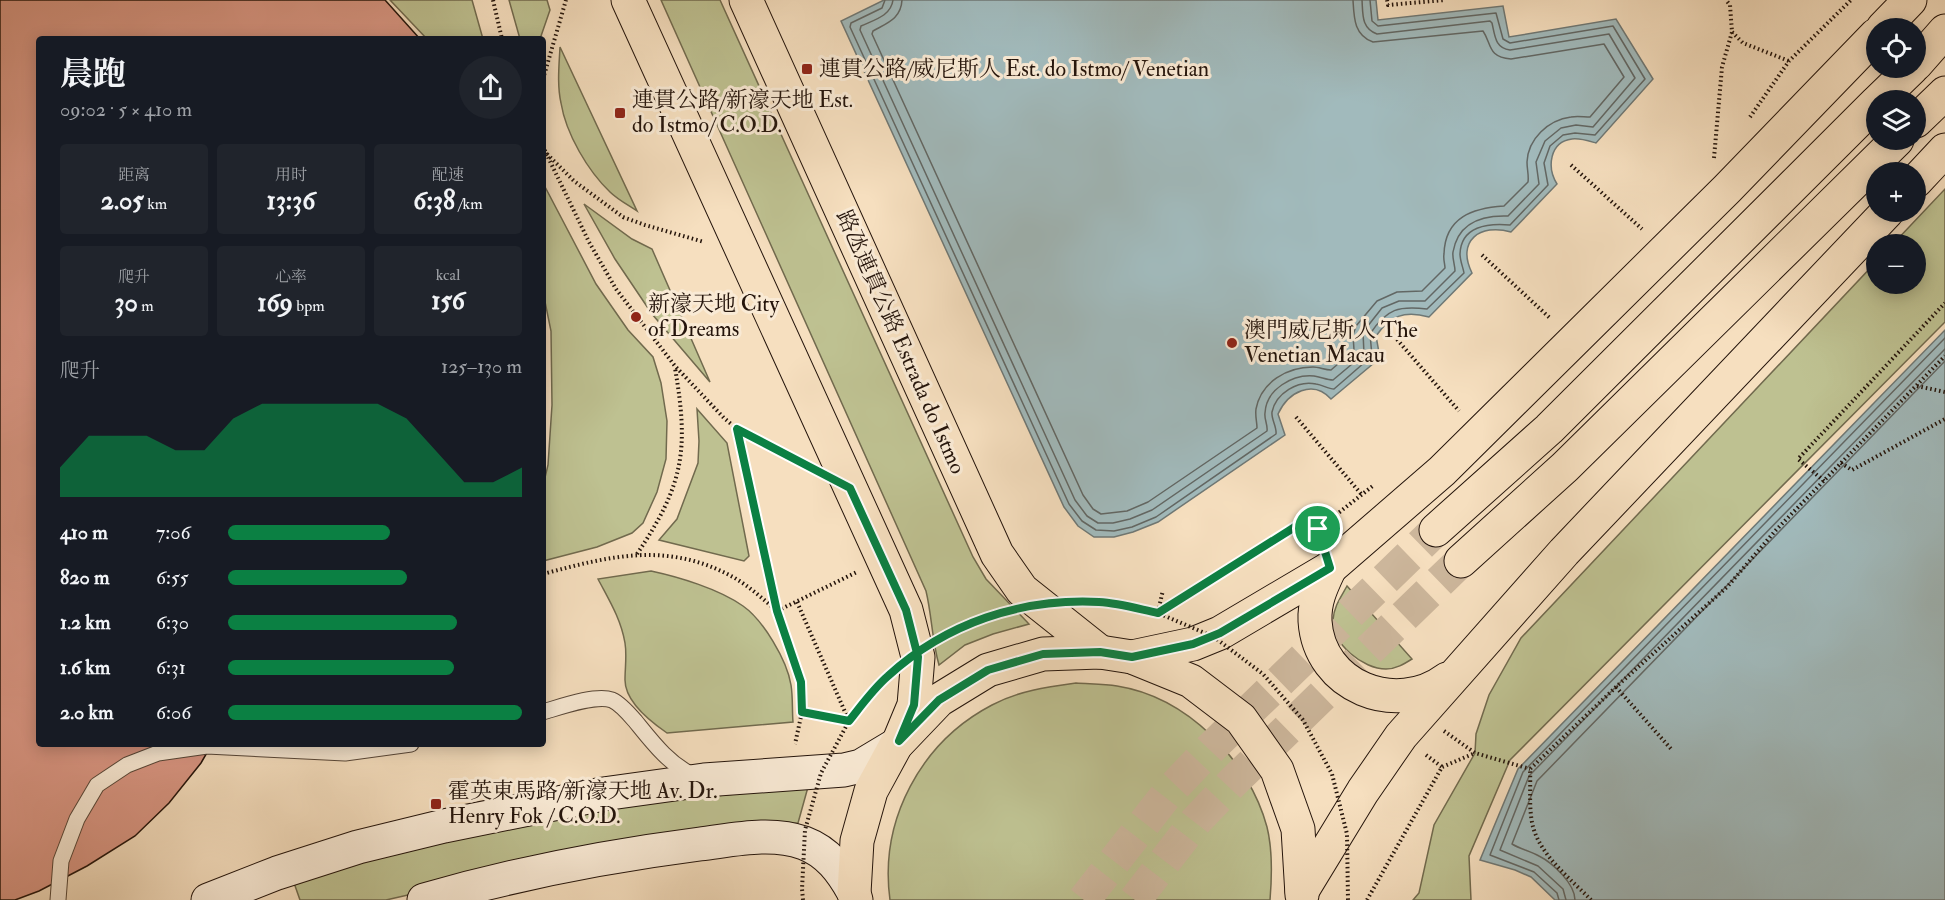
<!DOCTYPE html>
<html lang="zh">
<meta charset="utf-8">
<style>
body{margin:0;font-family:"IM FELL Double Pica","Noto Serif SC",serif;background:#20242c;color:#f1f3f6;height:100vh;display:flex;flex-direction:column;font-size:22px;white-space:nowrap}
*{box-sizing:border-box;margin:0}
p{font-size:20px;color:#9ea1a6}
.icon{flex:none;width:33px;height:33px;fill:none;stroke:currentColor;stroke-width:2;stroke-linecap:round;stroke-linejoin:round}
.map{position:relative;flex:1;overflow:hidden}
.side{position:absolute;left:36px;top:36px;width:510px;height:711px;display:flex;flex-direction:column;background:#171b24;border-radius:6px;box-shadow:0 3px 15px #0003}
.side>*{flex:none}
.tools{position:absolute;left:1866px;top:18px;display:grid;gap:12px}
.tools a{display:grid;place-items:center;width:60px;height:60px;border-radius:50%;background:#171b24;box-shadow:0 3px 15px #0003;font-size:30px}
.pin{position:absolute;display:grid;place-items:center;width:51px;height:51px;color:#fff;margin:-26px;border:3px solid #fff;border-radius:50%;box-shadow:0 2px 6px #0007}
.round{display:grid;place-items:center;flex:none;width:63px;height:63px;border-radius:32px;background:#20242c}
.headline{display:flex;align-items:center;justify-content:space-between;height:102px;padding:0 24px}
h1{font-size:33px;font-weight:700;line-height:45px}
.stats{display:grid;grid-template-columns:repeat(3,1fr);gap:9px;height:102px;padding:6px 24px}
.stats div{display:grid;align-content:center;border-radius:6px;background:#20242c;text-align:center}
.stats b{font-size:26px;font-weight:700}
.stats small{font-size:16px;font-weight:400}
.stats p{font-size:16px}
.chart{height:168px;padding:12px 24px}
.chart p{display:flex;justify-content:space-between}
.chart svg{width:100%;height:108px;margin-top:6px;fill:#0b8043;opacity:.7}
ul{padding:0 24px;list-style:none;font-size:20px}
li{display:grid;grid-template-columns:96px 72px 1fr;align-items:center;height:45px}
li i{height:15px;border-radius:8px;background:#0b8043}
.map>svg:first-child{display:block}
.green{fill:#bec191;stroke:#716a4e;stroke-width:1.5}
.water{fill:#a1babc;stroke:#6f7875;stroke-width:1.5}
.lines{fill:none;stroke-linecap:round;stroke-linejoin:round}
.shore{stroke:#626764;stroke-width:1.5}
.building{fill:#d99683;stroke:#24140b;stroke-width:1.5}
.primary-tunnel{stroke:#ccb69b;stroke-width:33;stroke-dasharray:33 16;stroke-linecap:butt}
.service-casing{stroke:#584738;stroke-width:17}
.secondary-casing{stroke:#24140b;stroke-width:35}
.primary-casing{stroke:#24140b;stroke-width:35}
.path{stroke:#24140b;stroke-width:4;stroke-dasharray:1.5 3;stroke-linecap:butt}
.service{stroke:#f9ead5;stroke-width:15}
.secondary{stroke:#f9ead5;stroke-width:33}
.primary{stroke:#f6dfbf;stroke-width:33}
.path-bridge{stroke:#24140b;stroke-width:4;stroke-dasharray:1.5 3;stroke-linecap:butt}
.route-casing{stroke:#fff;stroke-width:12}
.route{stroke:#0b8043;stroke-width:8}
.poi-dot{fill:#8f2418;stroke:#f9ead5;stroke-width:2}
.labels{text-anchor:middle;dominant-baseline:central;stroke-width:6;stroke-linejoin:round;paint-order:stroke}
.poi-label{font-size:22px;fill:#24140b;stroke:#f9ead5;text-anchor:start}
.street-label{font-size:22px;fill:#24140b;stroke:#f9ead5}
</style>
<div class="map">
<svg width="1945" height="900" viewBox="0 0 1945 900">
<rect width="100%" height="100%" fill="#f6dfbf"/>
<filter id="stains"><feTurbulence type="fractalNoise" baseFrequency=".00333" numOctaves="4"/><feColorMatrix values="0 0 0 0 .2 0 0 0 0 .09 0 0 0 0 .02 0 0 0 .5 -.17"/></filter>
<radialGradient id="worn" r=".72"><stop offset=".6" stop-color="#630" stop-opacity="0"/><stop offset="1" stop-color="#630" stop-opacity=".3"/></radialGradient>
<g class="green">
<path d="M390,0H472L483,39H427Z"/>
<path d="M509,0H547L550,10L540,39H520Z"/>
<path d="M661,0H720L973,557L986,579L1029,624L993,634L965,645L939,665C932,641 932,616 926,591Z"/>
<path d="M560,47L637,211C628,205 617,199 610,192C588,171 566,134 561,103C557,85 559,66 560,47Z"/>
<path d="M543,183L596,284L628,330L653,357L661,383L667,421L666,459L657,492L643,523L632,533L597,547L543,561V486L548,465L552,405L551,331L543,292Z"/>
<path d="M1945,189V322L1510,760L1469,856L1471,900H1413L1419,893L1434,825L1475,753L1476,734L1489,695L1521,638L1876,262V284H1916V244H1893Z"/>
<path d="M584,204L632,239L652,249L710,382L652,314L615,259Z"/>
<path d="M697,409L727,443L749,556L744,561L659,540L677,519L698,463L699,441Z"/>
<path d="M651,571C679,577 719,589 743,606C763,620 787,660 791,685C793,697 792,710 793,722L667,733C651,722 625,701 625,680C625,668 627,655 625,643C621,619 609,600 598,579Z"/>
<path d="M1347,586L1412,659C1404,664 1396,669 1386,669C1363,669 1332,644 1333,620C1334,606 1341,597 1347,586Z"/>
<path d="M1076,683C1090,684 1104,684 1117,686C1187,697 1249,760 1267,827C1273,851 1272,876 1270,900H890C879,820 921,742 992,705C1018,691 1047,687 1076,683Z"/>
<path d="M808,787L798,823L645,841L386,900H300L293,880L416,848L631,804Z"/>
</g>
<g class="water">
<path d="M884,0H1376L1378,20L1503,6L1509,37L1616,19L1653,79L1596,143C1589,141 1580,138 1572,139C1549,142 1547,168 1557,184L1511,232C1480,223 1456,241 1472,273L1429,317C1404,310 1390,316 1376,336L1380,358L1331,399C1313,379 1288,392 1278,414L1285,435L1158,522L1133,532L1114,537H1094L1078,526L1064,507L841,21Z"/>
<path d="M1945,330V900H1555L1531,877L1515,870L1480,860L1518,769Z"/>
</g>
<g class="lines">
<g class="shore">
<path d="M885,0L882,8L851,23L850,27L1069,504L1082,521L1096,530L1114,531L1132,527L1156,517L1276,434C1277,427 1271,419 1272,412C1276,393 1298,380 1316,384C1323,385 1328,389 1334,389L1372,356L1370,334C1387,308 1399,306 1427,309L1464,273C1463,267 1460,261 1460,254C1461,226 1488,223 1510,225L1548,185L1544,163L1550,146L1563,135L1575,133L1595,135L1645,79L1613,26L1510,43L1503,39L1496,13L1378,26L1372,21L1370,0"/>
<path d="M893,0C891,16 874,20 861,26L860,30L1075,500L1087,516L1098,523H1113L1130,519L1152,510L1267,431C1268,425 1264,419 1265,413C1266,389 1293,374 1314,376C1321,377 1327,380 1333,380L1364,354L1363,332L1382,308L1399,301H1425L1455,271C1455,265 1452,258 1453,252C1458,223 1481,215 1508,216L1539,184L1536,162L1545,141L1561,128L1576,125L1593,127L1635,78L1609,34L1510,50C1495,48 1495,36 1492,23L1490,21L1377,34C1361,28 1363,14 1362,0"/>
<path d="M902,0C901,19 887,23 873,31L872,34L1083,495L1093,509L1101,514L1127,511L1148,502L1257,428C1257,422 1255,416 1256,409C1261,382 1287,367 1313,367C1319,367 1325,370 1331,370L1354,350L1353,335L1356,326L1377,301L1397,292L1422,291L1445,268C1445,264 1443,259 1444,254C1445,217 1473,208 1504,206L1528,182C1529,176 1527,169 1527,162C1528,139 1548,120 1571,117C1577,116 1584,117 1590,117L1624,77L1604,44L1511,59C1487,57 1492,44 1483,31L1373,42C1354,35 1354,18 1353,0"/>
<path d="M1559,900L1557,893L1534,872L1490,855L1523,772L1945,338"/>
<path d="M1566,900L1563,889L1538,866L1500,850L1529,776L1945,349"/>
<path d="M1575,900C1575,884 1553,863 1539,856C1530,851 1520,849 1512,844L1537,781L1945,361"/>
</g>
</g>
<g class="building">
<path d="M0,0H169L188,7L246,39H39V744H202L170,787L147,812L117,838L80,862L11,895L0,870Z"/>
<path d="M0,0H385L420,39H39V744H212L201,763L169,803L135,836L87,866L39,891L15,900H0Z"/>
</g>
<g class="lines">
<g class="primary-tunnel">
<path d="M1084,900L1167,794L1211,748L1436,530"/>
<path d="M1135,900L1196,821L1233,782L1461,561"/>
</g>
<g class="service-casing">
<g id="service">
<path d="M543,712C560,707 596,694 612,700C621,704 630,715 636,722C653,743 669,764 694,776"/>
<path d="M58,900L61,861L77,819L97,785L127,765L158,753L207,746L345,753L411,744"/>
</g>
</g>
<g class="secondary-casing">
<g id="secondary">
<path d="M208,900L277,873L358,847L444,826L603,794L704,780L844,770L861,766L896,745"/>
<path d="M424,900C514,874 607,856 700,844C733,840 771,831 804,843C828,852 842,871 854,893"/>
</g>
</g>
<g class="primary-casing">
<g id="primary">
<path d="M628,0L906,610L918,657L914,705L899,741"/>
<path d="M746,0L997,554L1022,590L1100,652"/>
<path d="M1883,28L1910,0"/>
<path d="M1916,64L1945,31"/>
<path d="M1879,100L1912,68"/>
<path d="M1916,121L1945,93"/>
<path d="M1916,181L1945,150"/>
<path d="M1436,530L1549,429L1876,103"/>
<path d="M1461,561L1565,467L1897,140"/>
<path d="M1330,568C1322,585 1314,601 1315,621C1319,687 1396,717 1447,679"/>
<path d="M1132,657L1193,644L1220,633L1330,568L1442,471L1727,189L1876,35"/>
<path d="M1302,891L1363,791L1401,736L1564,552L1887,212"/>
<path d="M856,900L854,893L857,841L871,791L896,745L939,700L988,670L1043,654L1100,652L1132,657L1191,681L1241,719L1277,770L1298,829L1302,895"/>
</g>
</g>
<g class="path">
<path d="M493,0L502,39"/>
<path d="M1387,0L1388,5L1445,0"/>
<path d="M1732,32L1743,43L1789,61"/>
<path d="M543,79L566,0"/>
<path d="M1750,117L1789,61L1851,0"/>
<path d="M543,146L546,153L574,181L623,217L645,225L704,242"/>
<path d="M546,153L589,242L616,289L675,366L724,418L737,429L804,464"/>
<path d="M1714,158L1722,67L1732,32L1730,5L1726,0"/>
<path d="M1571,165L1642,229"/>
<path d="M1482,255L1551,319"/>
<path d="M1394,336L1459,411"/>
<path d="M1917,386L1945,392"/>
<path d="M1296,417L1362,495"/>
<path d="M737,429L777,611L801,682L802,712L795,744"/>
<path d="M1841,463L1852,470L1945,419"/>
<path d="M1824,481L1798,459L1945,303"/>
<path d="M1318,529L1374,485"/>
<path d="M637,554C684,484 689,450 675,368"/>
<path d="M543,574C610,556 667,541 733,577C749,586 763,599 777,611L857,572"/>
<path d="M797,602L849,721"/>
<path d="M1158,612L1163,590"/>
<path d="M1158,613L1298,525L1318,529L1321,537"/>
<path d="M1616,687L1672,750"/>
<path d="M802,712L848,721"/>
<path d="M1444,731L1475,753L1530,769"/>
<path d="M1426,755L1442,767"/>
<path d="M1367,900L1442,767L1475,753"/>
<path d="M1591,900C1572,880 1543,858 1534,830C1528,812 1531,788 1530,769L1616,687L1728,586L1776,530L1945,356"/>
</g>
<use href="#service" class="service"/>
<use href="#secondary" class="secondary"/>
<use href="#primary" class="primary"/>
<path class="path-bridge" d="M803,900L802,889L805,830L821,773L849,721L887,676L933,641L986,616L1043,603L1101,602L1158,613L1214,637L1263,674L1303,720L1332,774L1347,834L1348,900"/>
</g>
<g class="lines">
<g class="route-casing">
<path id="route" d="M1318,529L1330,568L1220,633L1193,644L1132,657L1100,652L1043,654L988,670L939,700L899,741L914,705L918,657L906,610L850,488L737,429L777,611L801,682L802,712L849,721C861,706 873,689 888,676C946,623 1021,598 1099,602C1119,603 1139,609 1158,613L1298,525L1318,529"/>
</g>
<use href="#route" class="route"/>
</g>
<g class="poi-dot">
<rect x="801" y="63" width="12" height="12" rx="3"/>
<rect x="614" y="107" width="12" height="12" rx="3"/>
<circle cx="636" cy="317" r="6"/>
<circle cx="1232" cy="343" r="6"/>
<rect x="430" y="798" width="12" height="12" rx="3"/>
</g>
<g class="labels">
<g class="poi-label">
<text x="819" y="69">連貫公路/威尼斯人 Est. do Istmo/ Venetian</text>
<text x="632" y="100">連貫公路/新濠天地 Est.<tspan x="632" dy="25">do Istmo/ C.O.D.</tspan></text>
<text x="648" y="304">新濠天地 City<tspan x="648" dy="25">of Dreams</tspan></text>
<text x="1244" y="330">澳門威尼斯人 The<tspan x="1244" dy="25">Venetian Macau</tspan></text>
<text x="448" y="791">霍英東馬路/新濠天地 Av. Dr.<tspan x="448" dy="25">Henry Fok / C.O.D.</tspan></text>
</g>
<g class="street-label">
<text transform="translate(901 342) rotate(66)">路氹連貫公路 Estrada do Istmo</text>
</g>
</g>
<rect width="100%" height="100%" filter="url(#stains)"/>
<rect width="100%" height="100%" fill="url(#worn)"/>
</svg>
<div class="tools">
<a><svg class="icon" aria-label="locate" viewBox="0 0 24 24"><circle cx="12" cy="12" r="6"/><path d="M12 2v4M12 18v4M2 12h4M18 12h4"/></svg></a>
<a><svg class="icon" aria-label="layers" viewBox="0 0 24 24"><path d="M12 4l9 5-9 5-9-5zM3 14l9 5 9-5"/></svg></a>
<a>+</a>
<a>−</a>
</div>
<div class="pin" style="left:1318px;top:529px;background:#1e9e55"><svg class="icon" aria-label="arrive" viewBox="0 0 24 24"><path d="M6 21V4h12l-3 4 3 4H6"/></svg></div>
<section class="side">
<div class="headline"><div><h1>晨跑</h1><p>09:02 · 5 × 410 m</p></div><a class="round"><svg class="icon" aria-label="share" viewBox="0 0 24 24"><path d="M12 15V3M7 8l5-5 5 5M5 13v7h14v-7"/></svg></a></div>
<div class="stats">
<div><p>距离</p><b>2.05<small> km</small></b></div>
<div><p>用时</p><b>13:36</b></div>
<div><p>配速</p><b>6:38<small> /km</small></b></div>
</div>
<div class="stats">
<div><p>爬升</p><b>30<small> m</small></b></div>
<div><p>心率</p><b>169<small> bpm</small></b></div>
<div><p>kcal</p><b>156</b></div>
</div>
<div class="chart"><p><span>爬升</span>125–130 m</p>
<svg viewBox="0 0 160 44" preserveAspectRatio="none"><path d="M0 44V32L10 19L20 19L30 19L40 25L50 25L60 12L70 6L80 6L90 6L100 6L110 6L120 12L130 25L140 38L150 38L160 32V44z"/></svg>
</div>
<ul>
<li><b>410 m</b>7:06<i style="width:55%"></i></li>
<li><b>820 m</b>6:55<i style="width:61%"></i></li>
<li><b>1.2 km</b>6:30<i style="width:78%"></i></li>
<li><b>1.6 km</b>6:31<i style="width:77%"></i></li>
<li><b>2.0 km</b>6:06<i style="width:100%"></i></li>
</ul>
</section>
</div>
